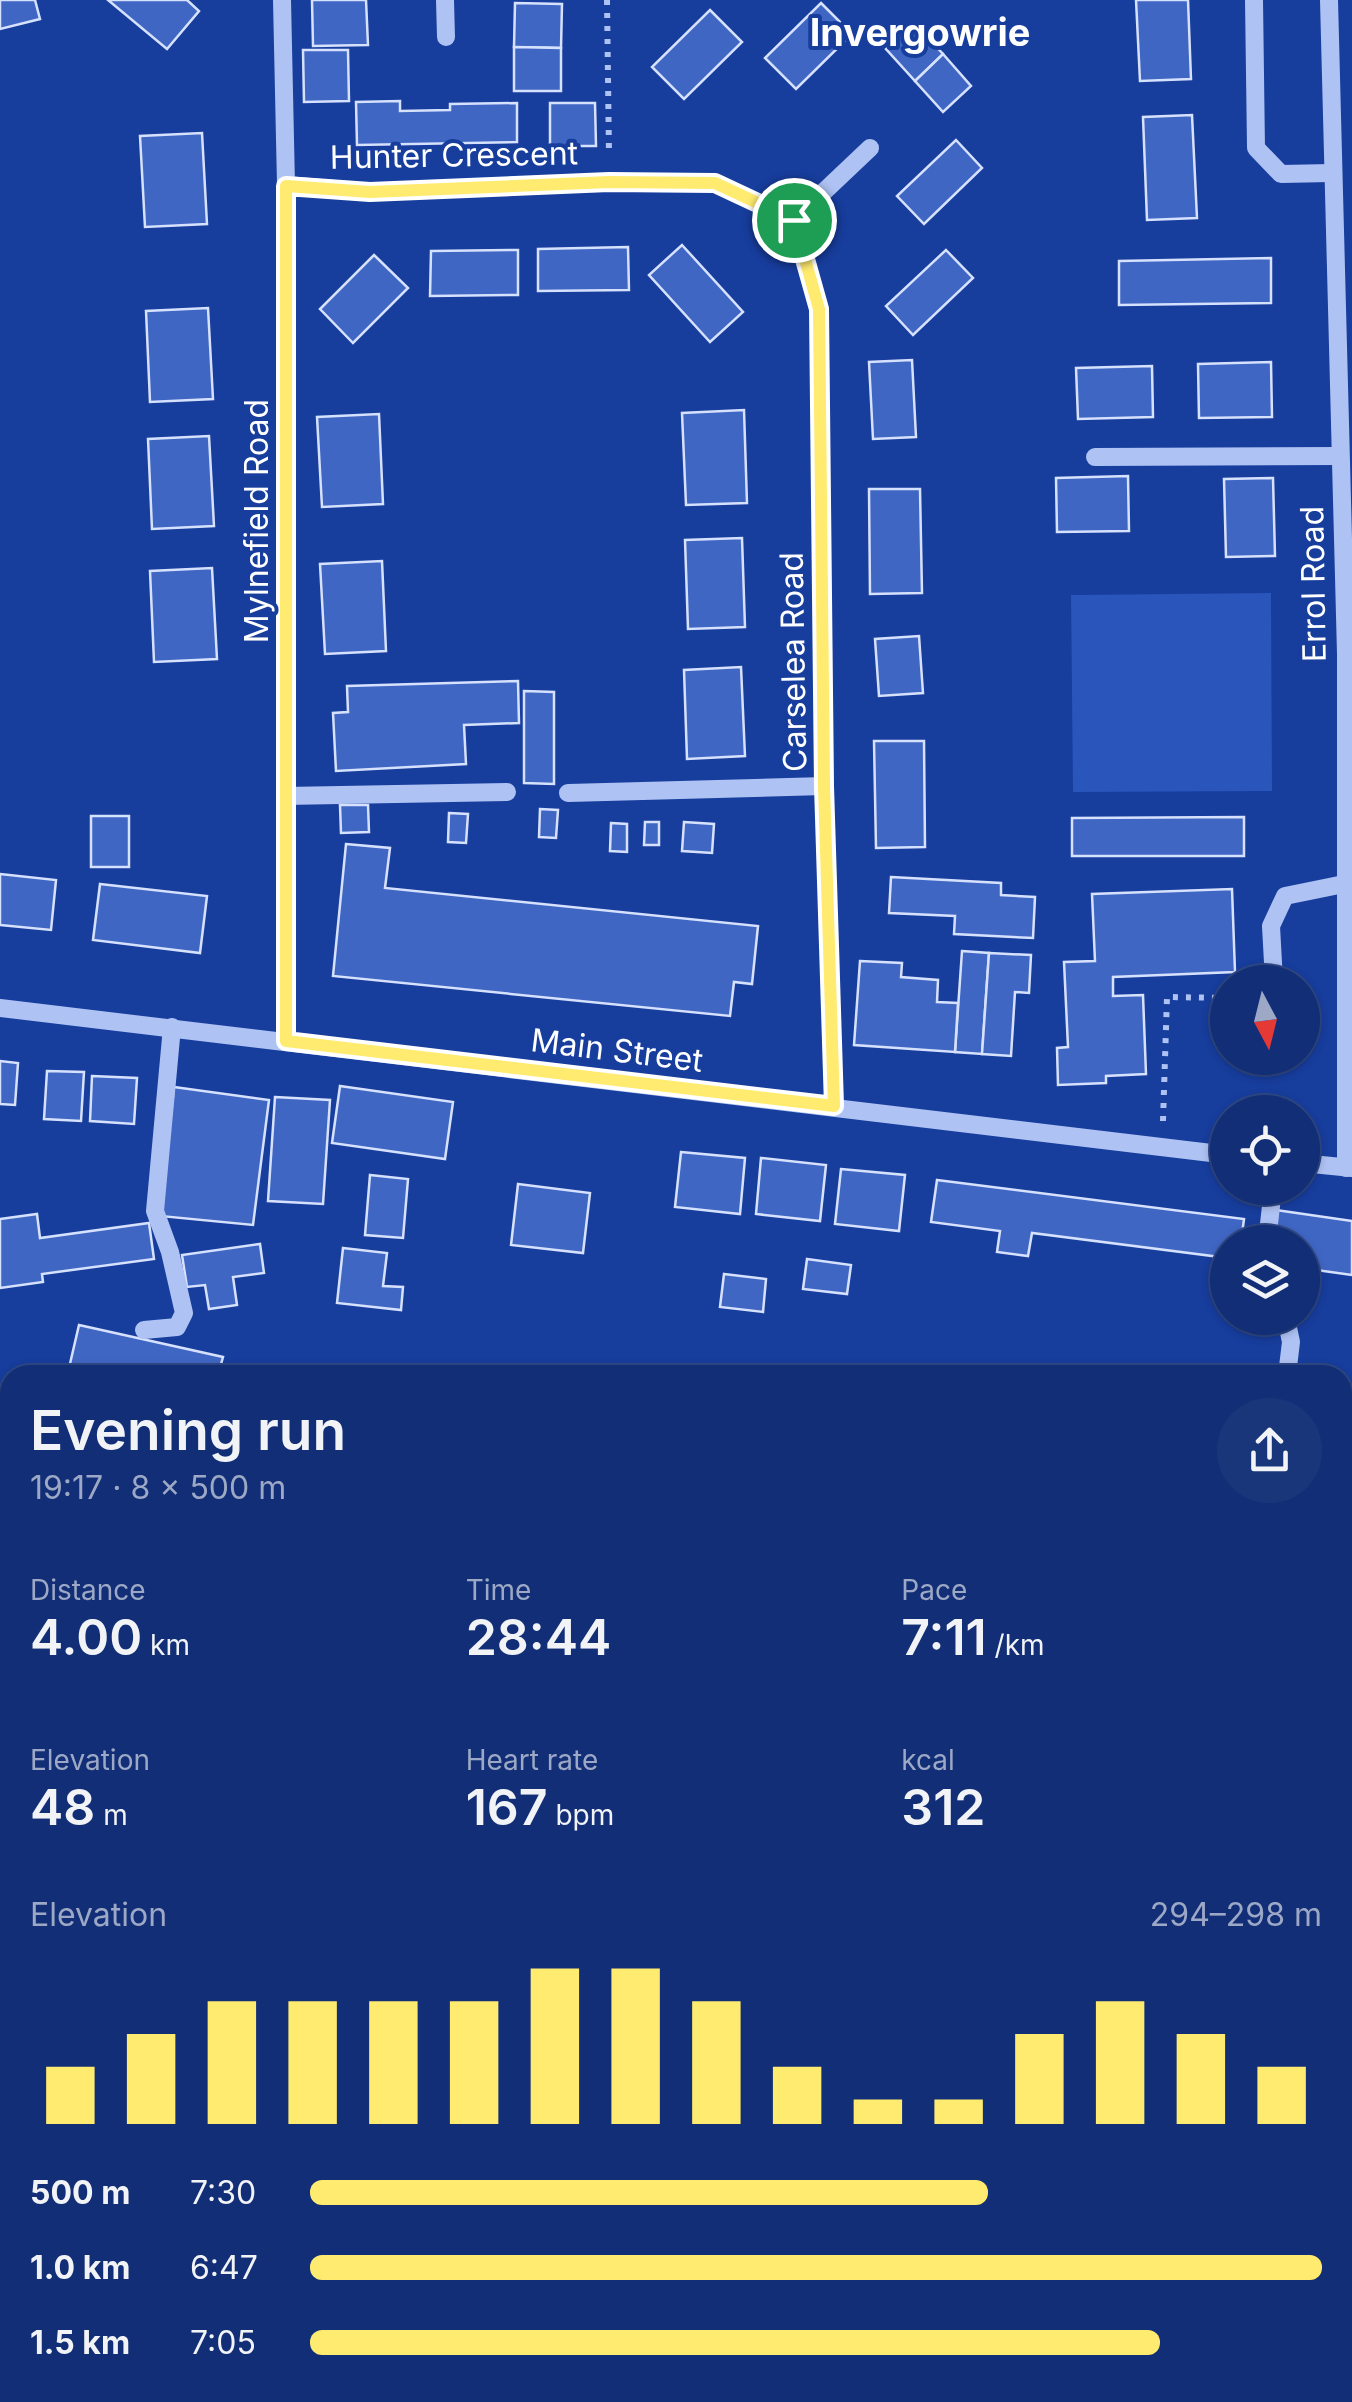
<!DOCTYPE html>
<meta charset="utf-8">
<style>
body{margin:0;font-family:Inter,sans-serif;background:#1a367b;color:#f1f3f6;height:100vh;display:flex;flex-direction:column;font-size:38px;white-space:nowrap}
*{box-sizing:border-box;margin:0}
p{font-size:32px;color:#9ca8c5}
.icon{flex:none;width:55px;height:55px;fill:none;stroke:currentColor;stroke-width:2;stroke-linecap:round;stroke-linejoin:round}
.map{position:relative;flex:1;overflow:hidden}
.sheet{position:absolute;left:0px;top:1365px;width:1352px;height:1038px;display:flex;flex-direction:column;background:#112e76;border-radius:30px 30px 0 0;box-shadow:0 2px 8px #0004,0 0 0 2px #304a88}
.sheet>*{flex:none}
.needle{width:65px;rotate:173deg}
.controls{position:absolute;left:1210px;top:965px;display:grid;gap:20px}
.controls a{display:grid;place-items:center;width:110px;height:110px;border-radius:50%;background:#112e76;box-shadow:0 2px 8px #0004,0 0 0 2px #304a88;font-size:50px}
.pin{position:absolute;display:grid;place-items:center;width:85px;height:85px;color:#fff;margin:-42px;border:5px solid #fff;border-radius:50%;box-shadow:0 2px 10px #0007}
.round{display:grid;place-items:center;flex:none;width:105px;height:105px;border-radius:52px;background:#1a367b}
.headline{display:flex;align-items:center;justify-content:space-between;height:170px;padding:0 30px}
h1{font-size:55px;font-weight:600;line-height:75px}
.figures{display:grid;grid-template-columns:repeat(3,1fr);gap:15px;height:170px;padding:10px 30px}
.figures div{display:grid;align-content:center}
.figures b{font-size:50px;font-weight:600}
.figures small{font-size:28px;font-weight:400}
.figures p{font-size:28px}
.chart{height:280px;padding:20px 30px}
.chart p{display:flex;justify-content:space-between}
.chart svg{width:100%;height:180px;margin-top:10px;stroke:#ffeb6f;stroke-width:6}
ul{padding:0 30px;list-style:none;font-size:32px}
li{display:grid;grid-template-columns:160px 120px 1fr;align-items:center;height:75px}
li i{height:25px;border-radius:12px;background:#ffeb6f}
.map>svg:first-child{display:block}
.green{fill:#2a55ba}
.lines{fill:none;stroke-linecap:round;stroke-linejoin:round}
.stream{stroke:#a0bbf5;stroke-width:11}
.building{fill:#3f66c3;stroke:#d6e1fd;stroke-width:2.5}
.path{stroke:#aec2f3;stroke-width:6;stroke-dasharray:5 8;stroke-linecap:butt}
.minor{stroke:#aec2f3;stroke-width:18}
.major{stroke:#f9fbff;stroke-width:25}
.route-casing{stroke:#fff;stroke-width:20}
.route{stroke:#ffeb6f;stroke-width:12}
.labels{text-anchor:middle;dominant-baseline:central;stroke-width:8;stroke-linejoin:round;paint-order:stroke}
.street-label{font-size:32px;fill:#fff;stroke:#173d9d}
.quarter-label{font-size:38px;font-weight:bold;fill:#fff;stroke:#173d9d}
</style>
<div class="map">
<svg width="1352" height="2402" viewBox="0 0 1352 2402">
<rect width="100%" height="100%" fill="#173d9d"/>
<g class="green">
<path d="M1271,593L1272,791L1073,792L1071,595Z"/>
<path d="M0,1408L10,1411V1605L0,1601Z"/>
<path d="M1343,1730L1352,1749V1977L1342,1972Z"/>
<path d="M0,1948L10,1953V2342L0,2337Z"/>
<path d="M1079,2392L1096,2402H134L114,2393Z"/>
</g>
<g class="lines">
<g class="stream">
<path d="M0,1439L10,1443"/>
<path d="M1342,1713L1352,1731"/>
</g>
</g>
<g class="building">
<path d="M0,0H35L40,19L0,29Z"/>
<path d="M108,0H187L199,11L167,49Z"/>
<path d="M312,0H366L368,45L313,46Z"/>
<path d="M1136,0H1188L1191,79L1140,81Z"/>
<path d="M515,3L562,4L561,48L514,47Z"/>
<path d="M821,3L852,34L796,89L765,58Z"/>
<path d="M710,10L742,42L684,99L652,67Z"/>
<path d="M914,23L943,54L915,81L886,49Z"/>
<path d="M514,47L561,48V91H514Z"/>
<path d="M303,50H348L349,101L304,102Z"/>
<path d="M943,54L971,86L943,112L915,81Z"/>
<path d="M400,101V111L450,110V104L517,103V142L357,145L356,102Z"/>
<path d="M550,103H595L596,146H550Z"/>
<path d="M1192,115L1197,218L1147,220L1143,117Z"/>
<path d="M202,133L207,224L145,227L140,136Z"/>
<path d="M956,140L982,168L924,224L897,196Z"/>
<path d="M682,245L743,312L710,342L649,275Z"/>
<path d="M628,247L629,290L538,291V249Z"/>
<path d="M518,250V295L430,296L431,251Z"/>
<path d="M946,250L973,278L913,335L886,306Z"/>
<path d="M374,255L408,288L353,343L320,309Z"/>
<path d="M1271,258V303L1119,305V261Z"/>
<path d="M208,308L213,399L150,402L146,311Z"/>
<path d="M912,360L916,437L873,439L869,362Z"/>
<path d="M1271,362L1272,417L1199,418L1198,364Z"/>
<path d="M1152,366L1153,417L1078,419L1076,368Z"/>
<path d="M744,410L747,503L686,505L682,413Z"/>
<path d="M379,414L383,504L322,507L317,417Z"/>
<path d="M209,436L214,526L152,529L148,439Z"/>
<path d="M1128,476L1129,531L1057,532L1056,478Z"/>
<path d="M1273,478L1275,556L1226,557L1224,479Z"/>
<path d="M869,489H920L922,593L870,594Z"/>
<path d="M742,538L745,627L688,629L685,540Z"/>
<path d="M382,561L386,651L325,654L320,564Z"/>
<path d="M212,568L217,659L154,662L150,571Z"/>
<path d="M919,636L923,693L879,696L875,639Z"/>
<path d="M741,667L745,756L687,759L684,670Z"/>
<path d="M518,681L519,723L464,725L466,764L336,771L333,713L348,712L347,686Z"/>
<path d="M524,691L554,692V784L524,783Z"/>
<path d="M874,741H924L925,847L876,848Z"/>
<path d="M340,805H368L369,832L341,833Z"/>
<path d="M540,809L558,810L556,838L539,837Z"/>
<path d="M449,813L468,814L466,843L448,842Z"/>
<rect x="91" y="816" width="38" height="51"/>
<path d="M1244,817V856H1072V818Z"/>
<path d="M645,822H659V845H644Z"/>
<path d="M684,822L714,824L712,853L682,851Z"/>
<path d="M611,823L627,824V852L610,851Z"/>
<path d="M346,844L390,848L385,888L758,926L752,984L734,982L730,1016L333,976Z"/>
<path d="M0,874L56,880L51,930L0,925Z"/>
<path d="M891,877L1001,883V895L1035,897L1033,938L954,934L955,916L889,913Z"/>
<path d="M100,884L207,896L200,953L93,940Z"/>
<path d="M1232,889L1235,972L1113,977V996L1143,995L1146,1074L1106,1076V1083L1058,1085L1057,1048L1068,1047L1064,962L1095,961L1092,894Z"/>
<path d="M962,951L989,953L982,1054L955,1052Z"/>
<path d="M989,953L1031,955L1029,993L1015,992L1011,1056L982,1054Z"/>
<path d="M860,961L902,963L901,977L938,980L937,1002L958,1003L955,1052L854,1045Z"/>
<path d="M0,1061L18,1063L15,1105L0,1104Z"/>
<path d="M47,1071L84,1072L81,1121L44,1119Z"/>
<path d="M92,1076L137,1078L134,1124L90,1121Z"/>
<path d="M340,1086L453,1102L445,1159L332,1143Z"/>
<path d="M174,1087L269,1100L253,1225L160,1216Z"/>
<path d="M275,1097L330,1100L323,1204L268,1201Z"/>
<path d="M681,1152L745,1158L740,1214L675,1207Z"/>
<path d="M761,1158L826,1165L820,1221L756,1214Z"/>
<path d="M841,1169L905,1175L899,1231L835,1224Z"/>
<path d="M370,1175L408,1179L403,1238L365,1235Z"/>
<path d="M937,1180L1244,1219L1241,1242H1228V1258L1032,1233L1028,1256L997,1252L1000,1231L931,1222Z"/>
<path d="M518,1184L590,1193L583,1253L511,1245Z"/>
<path d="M1276,1210L1352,1221V1275L1302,1268V1242H1272Z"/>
<path d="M37,1214L40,1238L149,1223L154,1259L42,1274L43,1282L0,1288V1219Z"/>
<path d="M260,1244L264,1273L233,1277L237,1305L209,1309L205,1285L187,1287L182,1255Z"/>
<path d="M343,1248L387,1253L383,1286L403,1287L401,1310L337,1303Z"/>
<path d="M807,1259L851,1265L847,1294L803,1289Z"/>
<path d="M724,1274L766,1279L763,1312L720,1307Z"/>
<path d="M79,1325L223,1357L218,1375H99L69,1368Z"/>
<path d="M1342,1478L1352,1479V1543L1342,1542Z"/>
<path d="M3,1643L10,1646V1688L0,1683Z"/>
<path d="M10,1743V1805L0,1801V1767Z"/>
<path d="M1342,2039L1351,2042L1345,2057L1352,2060V2128L1346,2126L1351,2112L1342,2109Z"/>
</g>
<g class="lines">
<g class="path">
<path d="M607,0L609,156"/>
<path d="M1163,1121L1167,997L1228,998"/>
<path d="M1342,1665L1352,1680"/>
</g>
<g class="minor">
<path d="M282,0L286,185V1041"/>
<path d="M445,0L446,37"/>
<path d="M1254,0L1256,148L1281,174L1331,173"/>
<path d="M1329,0L1346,654V1168"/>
<path d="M286,185L370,192L609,182L715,183L794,220"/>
<path d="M794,220L819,309L824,786L834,1106"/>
<path d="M794,220L870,148"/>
<path d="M1095,457L1340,456"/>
<path d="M568,793L824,786"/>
<path d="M285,796L507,792"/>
<path d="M1274,981L1271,926L1285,896L1344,884"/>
<path d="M0,1008L1228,1155"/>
<path d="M1302,1163L1352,1168"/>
<path d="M1267,1242L1273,1188"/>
<path d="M1286,1318L1291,1342L1287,1375"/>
<path d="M144,1330L177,1327L184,1313L170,1252L155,1211L172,1027"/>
<path d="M0,1886L10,1891"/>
<path d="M1197,2392L1215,2402"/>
</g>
<path class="major" d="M0,2389L21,2402"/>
</g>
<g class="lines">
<g class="route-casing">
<path id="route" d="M609,182L715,183L794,220L819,309L824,786L834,1106L286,1041V186L370,192Z"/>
</g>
<use href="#route" class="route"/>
</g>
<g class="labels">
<g class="street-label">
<text transform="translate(454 155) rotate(-1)">Hunter Crescent</text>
<text transform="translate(256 521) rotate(-90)">Mylnefield Road</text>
<text transform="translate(1313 584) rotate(-91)">Errol Road</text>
<text transform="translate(793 662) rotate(-91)">Carselea Road</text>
<text transform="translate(617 1050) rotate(7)">Main Street</text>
</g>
<g class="quarter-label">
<text x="920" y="32">Invergowrie</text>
</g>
</g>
</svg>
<div class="controls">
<a><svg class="needle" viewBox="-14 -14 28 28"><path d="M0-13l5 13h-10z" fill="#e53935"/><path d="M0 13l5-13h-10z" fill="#9ca8c5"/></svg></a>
<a><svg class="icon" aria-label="locate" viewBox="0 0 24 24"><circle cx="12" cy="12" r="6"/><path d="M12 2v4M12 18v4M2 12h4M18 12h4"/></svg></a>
<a><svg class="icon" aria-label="layers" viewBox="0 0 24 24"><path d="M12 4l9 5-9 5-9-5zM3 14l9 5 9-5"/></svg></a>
</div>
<div class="pin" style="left:794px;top:220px;background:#1e9e55"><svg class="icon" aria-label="arrive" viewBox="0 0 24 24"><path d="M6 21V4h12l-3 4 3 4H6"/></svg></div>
<section class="sheet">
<div class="headline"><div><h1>Evening run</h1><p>19:17 · 8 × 500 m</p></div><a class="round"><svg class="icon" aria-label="share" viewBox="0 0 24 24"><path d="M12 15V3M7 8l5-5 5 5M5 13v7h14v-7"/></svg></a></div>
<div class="figures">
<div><p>Distance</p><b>4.00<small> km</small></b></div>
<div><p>Time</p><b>28:44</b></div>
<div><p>Pace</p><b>7:11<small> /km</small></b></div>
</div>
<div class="figures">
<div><p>Elevation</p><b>48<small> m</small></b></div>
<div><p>Heart rate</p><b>167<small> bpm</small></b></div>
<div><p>kcal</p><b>312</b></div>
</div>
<div class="chart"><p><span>Elevation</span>294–298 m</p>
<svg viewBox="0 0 160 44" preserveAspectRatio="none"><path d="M5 44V30M15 44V22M25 44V14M35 44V14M45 44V14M55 44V14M65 44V6M75 44V6M85 44V14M95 44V30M105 44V38M115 44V38M125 44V22M135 44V14M145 44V22M155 44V30"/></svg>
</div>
<ul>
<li><b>500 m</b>7:30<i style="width:67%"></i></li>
<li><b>1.0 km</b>6:47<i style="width:100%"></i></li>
<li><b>1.5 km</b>7:05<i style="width:84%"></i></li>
</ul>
</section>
</div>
